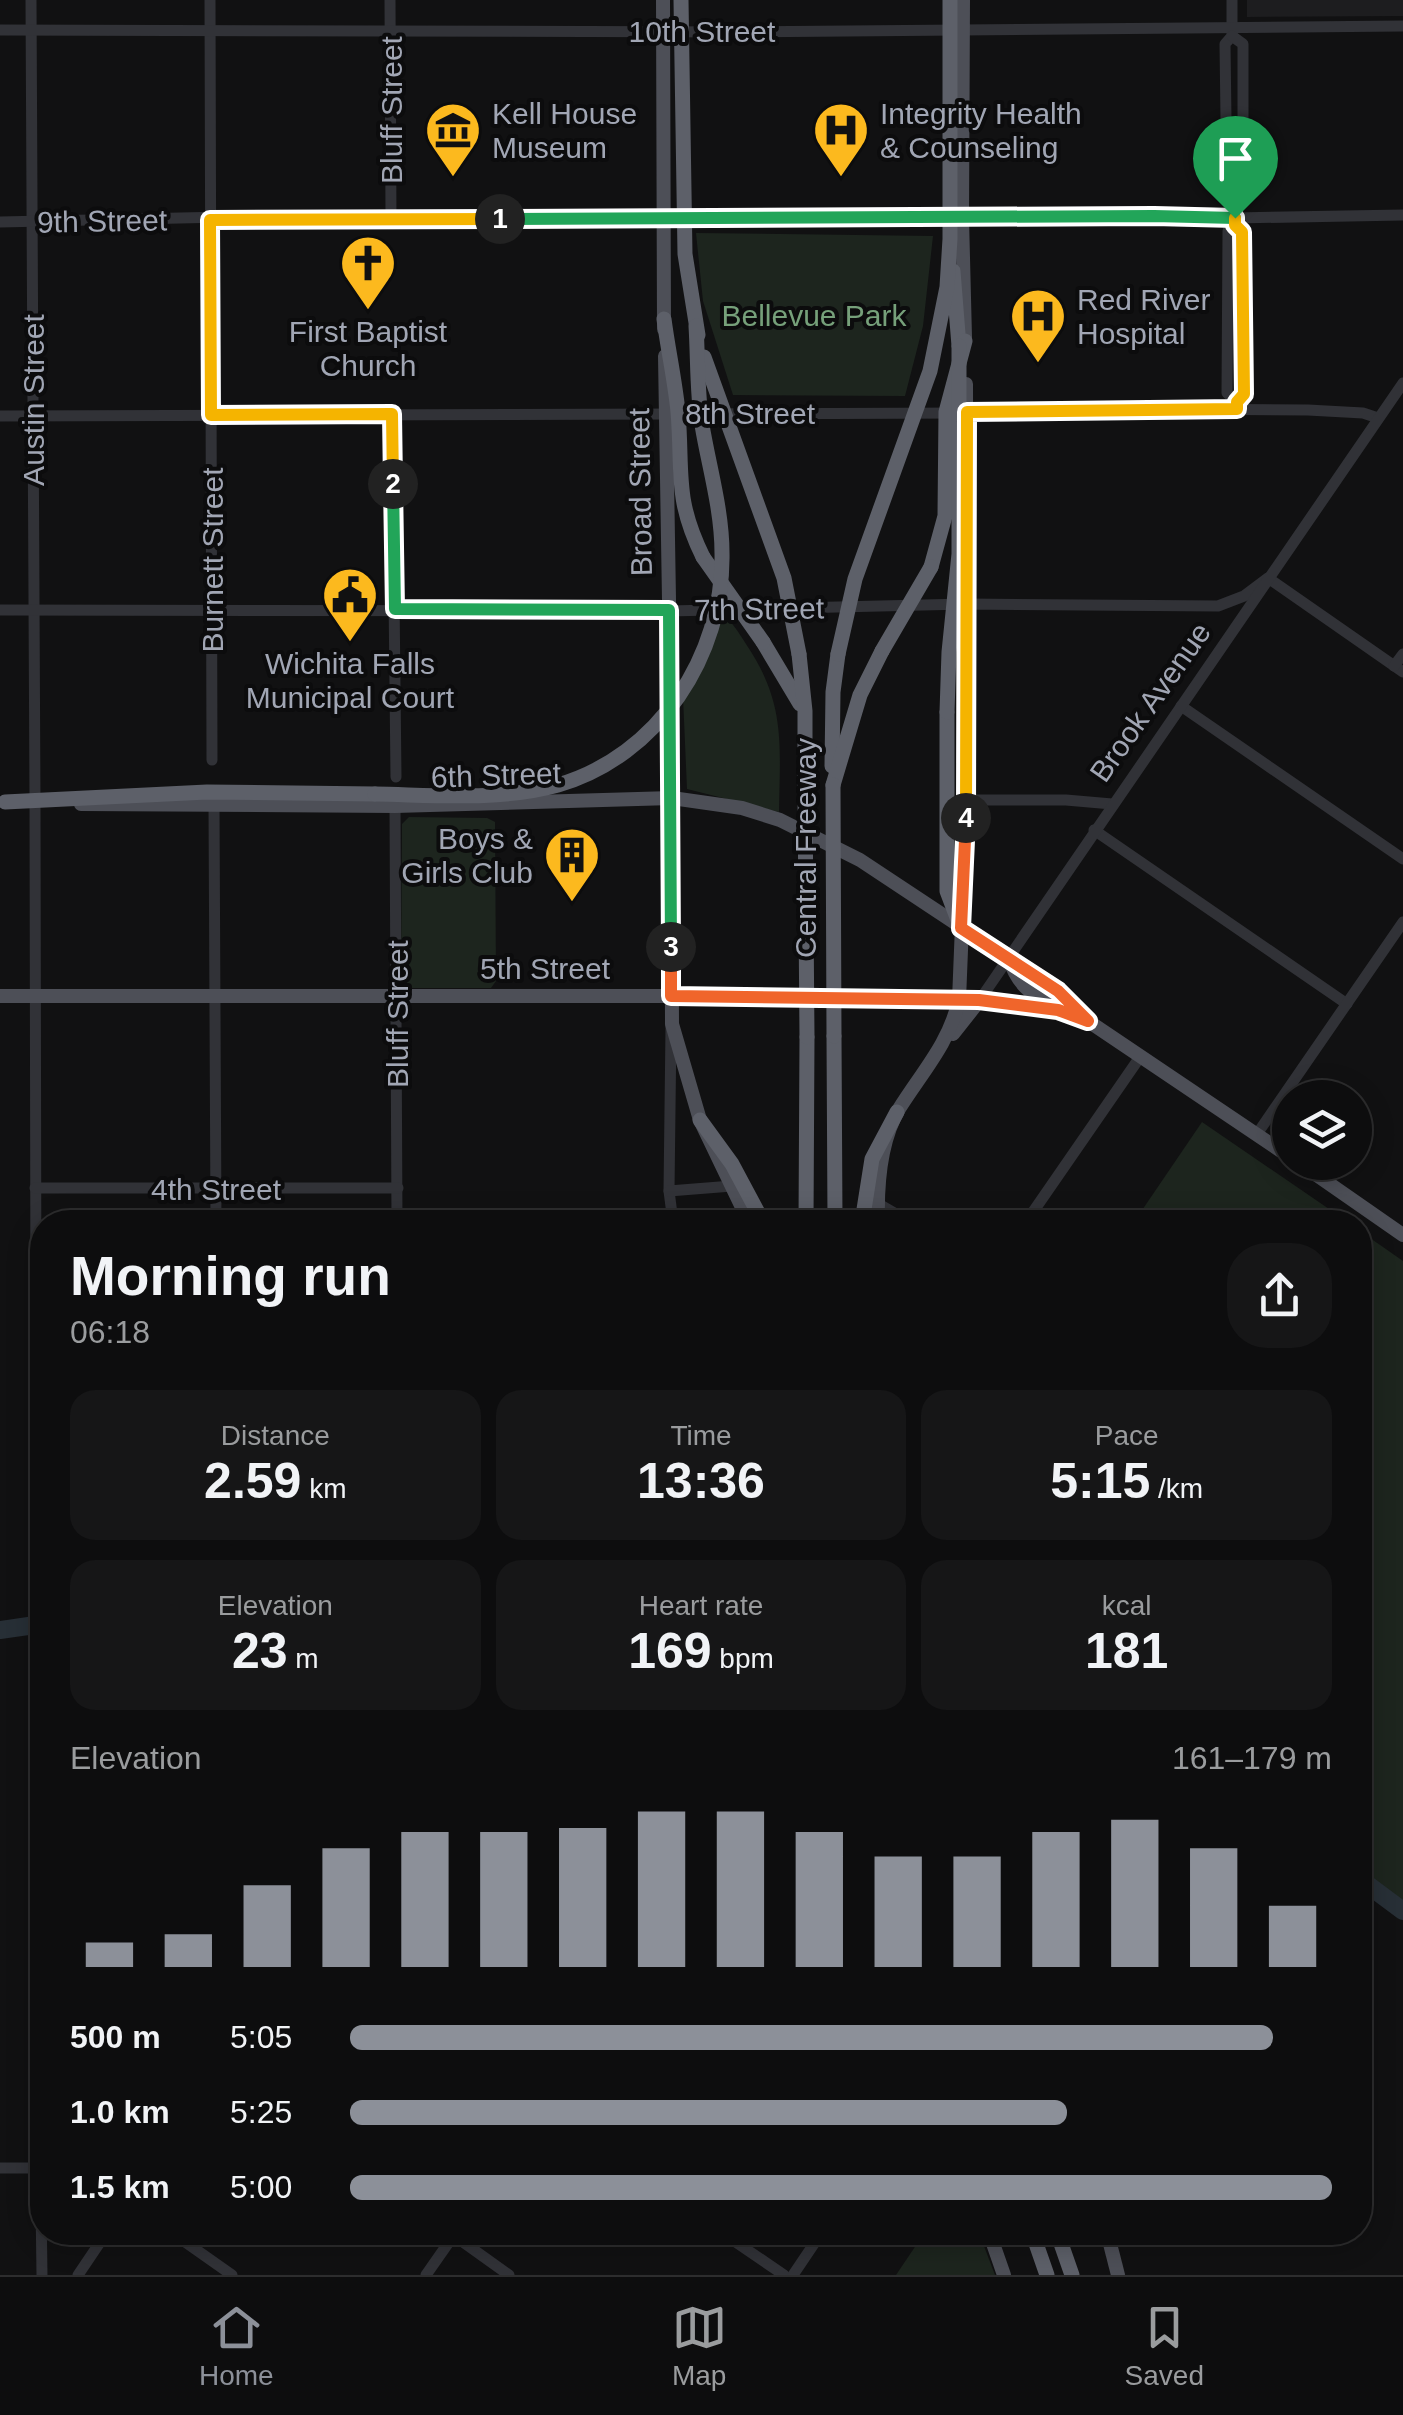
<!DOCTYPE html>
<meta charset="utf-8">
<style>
body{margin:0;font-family:Helvetica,sans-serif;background:#161617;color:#f1f3f6;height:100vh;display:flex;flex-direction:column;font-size:38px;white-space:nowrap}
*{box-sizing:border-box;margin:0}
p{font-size:32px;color:#9a9c9e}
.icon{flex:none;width:55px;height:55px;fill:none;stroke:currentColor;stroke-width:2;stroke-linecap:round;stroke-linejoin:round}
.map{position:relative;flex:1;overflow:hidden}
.details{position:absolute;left:30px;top:1210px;width:1342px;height:1035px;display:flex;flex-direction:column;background:#0d0d0e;border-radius:40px;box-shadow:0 5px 25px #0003,0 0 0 2px #2d2d2e}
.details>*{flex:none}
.buttons{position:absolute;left:1272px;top:1080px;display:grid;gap:20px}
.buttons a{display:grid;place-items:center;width:100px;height:100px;border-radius:50%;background:#0d0d0e;box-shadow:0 5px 25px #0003,0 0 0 2px #2d2d2e;font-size:50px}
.pin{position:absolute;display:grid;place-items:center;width:85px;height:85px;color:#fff;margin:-102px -42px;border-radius:50% 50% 50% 0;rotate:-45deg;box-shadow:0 0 10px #0007}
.pin .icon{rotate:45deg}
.km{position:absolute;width:50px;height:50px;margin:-25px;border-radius:50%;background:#222;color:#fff;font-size:28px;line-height:50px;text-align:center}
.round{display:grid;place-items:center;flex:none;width:105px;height:105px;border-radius:40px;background:#161617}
.headline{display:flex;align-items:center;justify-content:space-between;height:170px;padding:0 40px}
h1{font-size:55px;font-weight:800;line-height:75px}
.metrics{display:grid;grid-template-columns:repeat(3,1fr);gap:15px;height:170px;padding:10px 40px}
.metrics div{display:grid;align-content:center;border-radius:25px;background:#161617;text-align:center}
.metrics b{font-size:50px;font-weight:800}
.metrics small{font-size:28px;font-weight:400}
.metrics p{font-size:28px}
.chart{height:280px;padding:20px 40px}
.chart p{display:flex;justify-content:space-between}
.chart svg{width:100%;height:180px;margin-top:10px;stroke:#8c9099;stroke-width:6}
ul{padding:0 40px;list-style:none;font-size:32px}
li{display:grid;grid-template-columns:160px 120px 1fr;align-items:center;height:75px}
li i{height:25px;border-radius:12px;background:#8c9099}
.menu{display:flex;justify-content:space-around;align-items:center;height:140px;border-top:2px solid #2d2d2e;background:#0d0d0e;font-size:28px;color:#9a9c9e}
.menu a{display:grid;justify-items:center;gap:5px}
.menu .on{color:#8c9099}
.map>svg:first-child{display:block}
.built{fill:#1d1d1f}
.green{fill:#1d251e}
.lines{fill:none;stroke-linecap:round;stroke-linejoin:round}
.river{stroke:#272f36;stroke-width:18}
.minor{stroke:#313237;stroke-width:11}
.major{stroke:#4d4f57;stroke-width:14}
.highway{stroke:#5d6069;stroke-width:15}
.highway-bridge{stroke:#5d6069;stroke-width:15}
.split-1-casing{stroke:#fff;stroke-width:20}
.split-2-casing{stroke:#fff;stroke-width:20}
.split-3-casing{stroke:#fff;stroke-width:20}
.split-4-casing{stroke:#fff;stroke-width:20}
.split-5-casing{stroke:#fff;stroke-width:20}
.split-1{stroke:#22a559;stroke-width:12}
.split-2{stroke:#f5b400;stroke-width:12}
.split-3{stroke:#22a559;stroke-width:12}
.split-4{stroke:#f0652b;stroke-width:12}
.split-5{stroke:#f5b400;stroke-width:12}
.labels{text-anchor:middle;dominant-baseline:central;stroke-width:8;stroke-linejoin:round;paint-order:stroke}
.street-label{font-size:30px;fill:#a1a6b4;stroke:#0c0c0d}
.poi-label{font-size:30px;fill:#a1a6b4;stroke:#0c0c0d;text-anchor:start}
.park-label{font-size:30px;fill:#76a07a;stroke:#0c0c0d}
</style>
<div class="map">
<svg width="1403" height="2275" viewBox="0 0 1403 2275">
<rect width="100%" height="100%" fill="#111112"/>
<path class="built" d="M1247,0H1403V16L1247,17Z"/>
<g class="green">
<path d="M696,233L933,236L923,326L905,396L733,395L703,301Z"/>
<path d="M721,613C732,621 739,633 746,644C786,703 780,744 779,812L687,789L683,697Z"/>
<path d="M409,817L487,818L495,822L496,981L491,988H405L401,984L402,824Z"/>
<path d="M1202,1122L1348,1222H1134Z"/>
<path d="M1360,1231L1403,1261V1911L1360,1879Z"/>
<path d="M925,2232L979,2233L995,2275H896Z"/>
</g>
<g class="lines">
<g class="river">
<path d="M0,1630L42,1624"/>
<path d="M1360,1879L1403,1911"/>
</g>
<g class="minor">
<path d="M31,0L35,801"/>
<path d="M210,0L212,760"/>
<path d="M390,0L391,219"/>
<path d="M1232,0V36L1225,44L1227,195C1234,206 1236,212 1235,225L1228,231L1227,393L1237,402"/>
<path d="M0,30L742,32L1403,26"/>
<path d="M1232,36L1243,44V197L1235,206"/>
<path d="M0,222L225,217L1168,216L1235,218L1403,215"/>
<path d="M1235,225L1242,233L1244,394L1237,405"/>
<path d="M392,414L396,777"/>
<path d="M0,416L967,413L1168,409L1308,410L1363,413L1378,418"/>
<path d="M0,610L669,611L966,604L1218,606L1244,596L1268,578L1403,672"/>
<path d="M1394,666L1403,654"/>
<path d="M1181,706L1403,859"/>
<path d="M967,800H1066L1112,804"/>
<path d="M35,803L36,1331"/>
<path d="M214,806L216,1222"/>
<path d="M395,806L397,1222"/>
<path d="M1094,830L1347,1004"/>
<path d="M979,1001L1403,383"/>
<path d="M671,1027L669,1191L673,1222"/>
<path d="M1257,1134L1403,922"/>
<path d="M35,1188H398"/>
<path d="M669,1191L732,1186"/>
<path d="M877,1203L910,1222"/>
<path d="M1026,1222L1140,1057"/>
<path d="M0,2168H42"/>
<path d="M171,2232L232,2275"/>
<path d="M449,2232L509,2275"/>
<path d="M721,2232L784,2275"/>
<path d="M42,2275L38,1981L42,1982"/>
<path d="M78,2275L107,2232"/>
<path d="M426,2275L456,2232"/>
<path d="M793,2275L822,2232"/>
</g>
<g class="major">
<path d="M663,0L664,329"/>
<path d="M963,0L962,218L965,337"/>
<path d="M665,356L671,722L672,1024L700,1120L749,1222"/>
<path d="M81,804L395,806L672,798L742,808L780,820L860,860L1058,991L1088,1021L1290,1157"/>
<path d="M1009,958C1017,984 1030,993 1053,1007"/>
<path d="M0,996H671L979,1001L1058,1010L1082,1019"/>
<path d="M953,1034L979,1001"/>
<path d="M1298,1162L1403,1235"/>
<path d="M878,1222C877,1185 880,1141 899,1109C922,1072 949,1044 959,1000L967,800L966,384"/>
<path d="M989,2232L1004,2275"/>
<path d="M1107,2232L1118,2275"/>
</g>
<g class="highway">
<path d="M953,271L959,346"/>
<path d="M664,319C668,350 675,381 678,412C683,474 674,498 703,557"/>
<path d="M931,567L945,516L946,412L965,341"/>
<path d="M763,642L800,704"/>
<path d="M799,654L805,711V795"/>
<path d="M947,712V891L961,928"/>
<path d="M832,766L833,692L838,654"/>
<path d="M833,785L860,695L882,651"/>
<path d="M5,802L207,792L375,794"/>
<path d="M834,1036L835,1222"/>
<path d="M700,1120L732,1164L763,1222"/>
<path d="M806,1222L807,1037"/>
<path d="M862,1222L872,1159L897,1112"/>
<path d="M1032,2232L1047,2275"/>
<path d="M1057,2232L1072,2275"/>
</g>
<g class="highway-bridge">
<path d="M681,0L685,254L698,335"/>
<path d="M704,357L784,578L799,654"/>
<path d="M703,557L763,642"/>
<path d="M882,651L931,567"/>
<path d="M838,654L855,579L930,371L947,287L950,239V0"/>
<path d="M947,712L949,652L959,554V346"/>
<path d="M833,785L834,1036"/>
<path d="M375,794C435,795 500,801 558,785C658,756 724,656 722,553C722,510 709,467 702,425C697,393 698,358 696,326"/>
<path d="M805,795L807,1037"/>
</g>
</g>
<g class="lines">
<g class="split-1-casing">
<path id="split-1" d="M500,219L1154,216L1235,218"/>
</g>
<g class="split-2-casing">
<path id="split-2" d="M393,484L392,414L211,415L210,220L500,219"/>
</g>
<g class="split-3-casing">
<path id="split-3" d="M393,484L395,609L669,610L671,947"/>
</g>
<g class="split-4-casing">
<path id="split-4" d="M671,947V996L979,1000L1058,1010L1088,1021L1058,991L961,928L966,818"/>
</g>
<g class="split-5-casing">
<path id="split-5" d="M966,818L967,412L1237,409V402L1244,394L1242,232L1235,225V218"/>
</g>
<use href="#split-1" class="split-1"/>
<use href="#split-2" class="split-2"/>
<use href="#split-3" class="split-3"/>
<use href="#split-4" class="split-4"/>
<use href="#split-5" class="split-5"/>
</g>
<defs>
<g id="museum-pin" transform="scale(2.875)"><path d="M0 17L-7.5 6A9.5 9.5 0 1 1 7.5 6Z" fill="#fcb91e" stroke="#0c0c0d"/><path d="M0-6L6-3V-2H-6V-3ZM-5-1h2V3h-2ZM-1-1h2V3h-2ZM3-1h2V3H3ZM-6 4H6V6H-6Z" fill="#111"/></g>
<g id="hospital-pin" transform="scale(2.875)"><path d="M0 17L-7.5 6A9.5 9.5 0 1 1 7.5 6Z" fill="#fcb91e" stroke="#0c0c0d"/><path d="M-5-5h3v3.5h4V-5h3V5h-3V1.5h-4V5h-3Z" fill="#111"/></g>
<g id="church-pin" transform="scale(2.875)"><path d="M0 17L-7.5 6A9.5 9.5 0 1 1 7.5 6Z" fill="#fcb91e" stroke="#0c0c0d"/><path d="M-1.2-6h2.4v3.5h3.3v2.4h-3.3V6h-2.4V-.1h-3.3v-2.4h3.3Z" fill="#111"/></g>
<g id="civic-pin" transform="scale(2.875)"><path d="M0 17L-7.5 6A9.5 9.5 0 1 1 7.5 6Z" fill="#fcb91e" stroke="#0c0c0d"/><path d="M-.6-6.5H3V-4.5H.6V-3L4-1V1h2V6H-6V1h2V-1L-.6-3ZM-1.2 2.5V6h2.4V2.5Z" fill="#111"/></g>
<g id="building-pin" transform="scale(2.875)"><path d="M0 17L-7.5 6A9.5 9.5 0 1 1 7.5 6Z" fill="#fcb91e" stroke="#0c0c0d"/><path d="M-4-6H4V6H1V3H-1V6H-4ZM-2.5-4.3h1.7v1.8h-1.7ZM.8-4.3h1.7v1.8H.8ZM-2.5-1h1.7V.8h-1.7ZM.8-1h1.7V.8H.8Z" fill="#111"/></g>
</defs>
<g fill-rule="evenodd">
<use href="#museum-pin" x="453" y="130"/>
<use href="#hospital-pin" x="841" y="130"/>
<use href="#church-pin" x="368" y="263"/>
<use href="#hospital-pin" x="1038" y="316"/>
<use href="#civic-pin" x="350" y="595"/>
<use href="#building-pin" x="572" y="855"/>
</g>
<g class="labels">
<g class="street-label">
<text x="702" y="31">10th Street</text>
<text transform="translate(391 110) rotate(-90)">Bluff Street</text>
<text transform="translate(102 221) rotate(-1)">9th Street</text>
<text transform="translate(33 400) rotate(-90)">Austin Street</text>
<text x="750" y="413">8th Street</text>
<text transform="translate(640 492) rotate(-91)">Broad Street</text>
<text transform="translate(212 560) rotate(-90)">Burnett Street</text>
<text transform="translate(759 609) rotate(-1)">7th Street</text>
<text transform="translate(1150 702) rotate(-55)">Brook Avenue</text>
<text transform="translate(496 775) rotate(-2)">6th Street</text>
<text transform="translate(805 848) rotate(-90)">Central Freeway</text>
<text x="545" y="968">5th Street</text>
<text transform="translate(397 1014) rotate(-90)">Bluff Street</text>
<text x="216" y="1189">4th Street</text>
</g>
<g class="poi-label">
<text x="492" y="113">Kell House<tspan x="492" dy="34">Museum</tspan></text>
<text x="880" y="113">Integrity Health<tspan x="880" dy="34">&amp; Counseling</tspan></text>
<text x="1077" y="299">Red River<tspan x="1077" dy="34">Hospital</tspan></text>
<text x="368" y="331" text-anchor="middle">First Baptist<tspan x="368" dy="34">Church</tspan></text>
<text x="350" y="663" text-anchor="middle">Wichita Falls<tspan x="350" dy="34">Municipal Court</tspan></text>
<text x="533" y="838" text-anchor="end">Boys &amp;<tspan x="533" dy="34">Girls Club</tspan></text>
</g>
<g class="park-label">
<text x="814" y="315">Bellevue Park</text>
</g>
</g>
</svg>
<div class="buttons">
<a><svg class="icon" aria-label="layers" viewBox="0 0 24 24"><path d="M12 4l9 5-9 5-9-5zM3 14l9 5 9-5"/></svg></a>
</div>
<div class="pin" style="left:1235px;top:218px;background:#1e9e55"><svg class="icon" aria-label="arrive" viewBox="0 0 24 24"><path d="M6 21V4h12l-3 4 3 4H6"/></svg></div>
<b class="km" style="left:500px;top:219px">1</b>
<b class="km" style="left:393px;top:484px">2</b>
<b class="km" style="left:671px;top:947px">3</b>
<b class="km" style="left:966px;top:818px">4</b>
<section class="details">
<div class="headline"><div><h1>Morning run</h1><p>06:18</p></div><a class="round"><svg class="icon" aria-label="share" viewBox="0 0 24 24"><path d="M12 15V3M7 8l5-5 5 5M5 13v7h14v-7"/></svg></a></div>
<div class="metrics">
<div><p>Distance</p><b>2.59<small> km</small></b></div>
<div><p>Time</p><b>13:36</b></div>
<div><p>Pace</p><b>5:15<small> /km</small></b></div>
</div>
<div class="metrics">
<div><p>Elevation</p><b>23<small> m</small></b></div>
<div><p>Heart rate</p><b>169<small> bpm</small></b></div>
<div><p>kcal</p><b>181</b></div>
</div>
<div class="chart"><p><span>Elevation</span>161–179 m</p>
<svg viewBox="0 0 160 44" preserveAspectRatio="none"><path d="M5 44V38M15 44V36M25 44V24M35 44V15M45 44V11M55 44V11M65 44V10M75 44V6M85 44V6M95 44V11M105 44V17M115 44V17M125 44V11M135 44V8M145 44V15M155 44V29"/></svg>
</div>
<ul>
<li><b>500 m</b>5:05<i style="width:94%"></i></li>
<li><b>1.0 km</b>5:25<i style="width:73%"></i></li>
<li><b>1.5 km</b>5:00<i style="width:100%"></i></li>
</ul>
</section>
</div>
<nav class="menu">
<a class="on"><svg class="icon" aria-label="home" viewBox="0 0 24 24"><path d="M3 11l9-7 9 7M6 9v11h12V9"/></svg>Home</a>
<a><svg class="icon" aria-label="map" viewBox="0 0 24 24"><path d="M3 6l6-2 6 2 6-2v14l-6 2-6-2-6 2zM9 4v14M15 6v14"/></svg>Map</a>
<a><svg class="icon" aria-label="saved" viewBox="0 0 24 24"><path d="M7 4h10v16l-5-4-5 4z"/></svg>Saved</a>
</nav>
